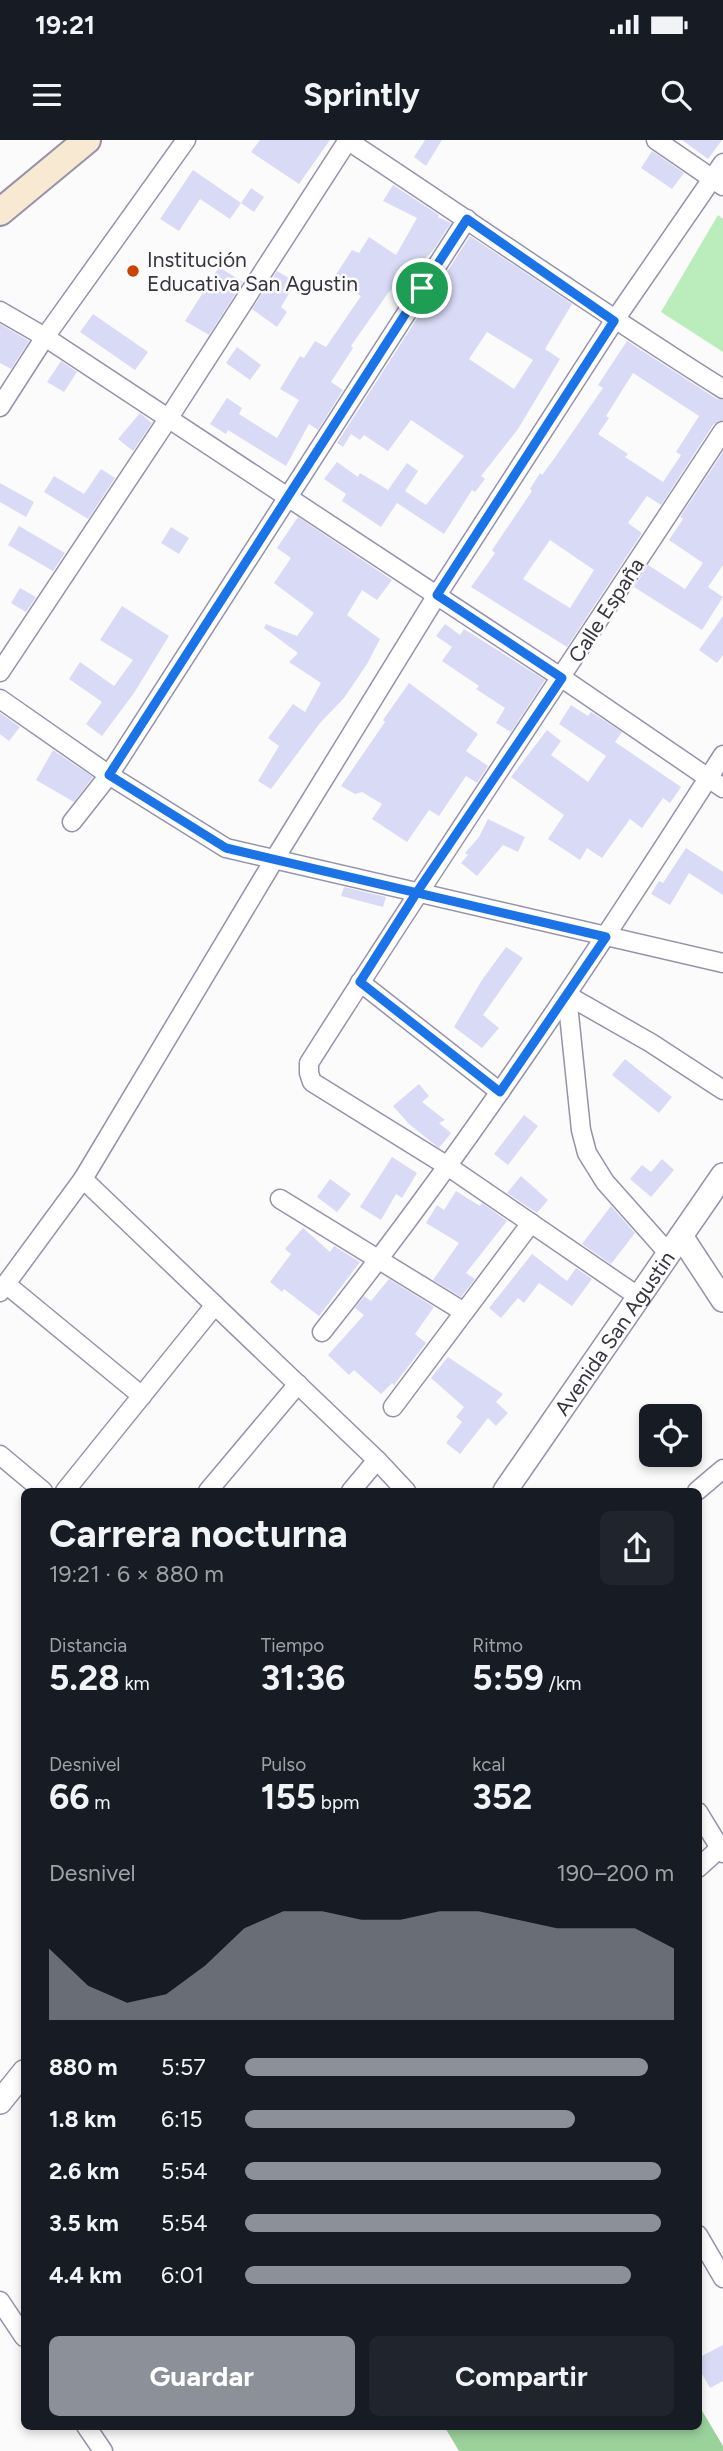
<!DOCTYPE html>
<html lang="es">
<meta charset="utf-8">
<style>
body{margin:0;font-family:Figtree,sans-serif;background:#20242c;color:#f1f3f6;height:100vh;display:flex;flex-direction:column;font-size:26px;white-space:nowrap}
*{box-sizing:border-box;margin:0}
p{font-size:23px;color:#9ea1a6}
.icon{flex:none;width:38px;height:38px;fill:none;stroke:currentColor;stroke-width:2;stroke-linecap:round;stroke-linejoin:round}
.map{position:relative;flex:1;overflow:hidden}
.details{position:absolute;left:21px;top:1348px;width:681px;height:942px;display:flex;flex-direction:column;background:#171b24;border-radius:10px;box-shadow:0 4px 10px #0003}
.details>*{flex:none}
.tools{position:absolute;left:639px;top:1264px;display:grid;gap:14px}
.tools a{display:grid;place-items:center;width:63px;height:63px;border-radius:10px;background:#171b24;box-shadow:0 4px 10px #0003;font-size:35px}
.pin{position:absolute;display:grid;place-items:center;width:60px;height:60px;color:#fff;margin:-30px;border:4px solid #fff;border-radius:50%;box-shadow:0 2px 7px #0007}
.round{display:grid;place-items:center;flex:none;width:74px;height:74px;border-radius:10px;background:#20242c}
.summary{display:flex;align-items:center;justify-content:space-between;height:119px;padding:0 28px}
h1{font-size:38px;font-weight:700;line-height:52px}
.stats{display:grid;grid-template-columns:repeat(3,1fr);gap:10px;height:119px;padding:7px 28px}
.stats div{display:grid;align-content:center}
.stats b{font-size:35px;font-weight:700}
.stats small{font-size:19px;font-weight:400}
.stats p{font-size:19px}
.chart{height:196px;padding:14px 28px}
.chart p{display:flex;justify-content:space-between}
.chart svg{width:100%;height:126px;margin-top:7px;fill:#8c9099;opacity:.7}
.cta{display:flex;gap:14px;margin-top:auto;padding:14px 28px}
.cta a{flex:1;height:80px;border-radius:10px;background:#8c9099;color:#fff;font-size:28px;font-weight:700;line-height:80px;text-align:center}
.cta a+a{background:#20242c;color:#f1f3f6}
ul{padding:0 28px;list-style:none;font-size:23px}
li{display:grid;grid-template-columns:112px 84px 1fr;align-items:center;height:52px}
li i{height:18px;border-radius:9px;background:#8c9099}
.status{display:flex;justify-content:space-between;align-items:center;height:49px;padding:0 35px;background:#171b24;direction:ltr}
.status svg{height:19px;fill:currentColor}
header{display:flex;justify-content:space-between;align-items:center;height:91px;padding:0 28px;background:#171b24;font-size:32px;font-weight:700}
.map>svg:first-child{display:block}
.green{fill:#bbecbc}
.forest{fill:#9bd29c}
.building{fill:#d9dbf6;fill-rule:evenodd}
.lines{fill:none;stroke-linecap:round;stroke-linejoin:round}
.minor-casing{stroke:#9892a8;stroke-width:21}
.tertiary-casing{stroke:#9892a8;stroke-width:26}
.secondary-casing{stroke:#9892a8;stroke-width:30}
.minor{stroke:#fff;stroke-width:18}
.tertiary{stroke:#fff;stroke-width:23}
.secondary{stroke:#f8e9d3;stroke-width:26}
.route-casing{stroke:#fff;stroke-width:14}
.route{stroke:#1a73e8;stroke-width:9}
.poi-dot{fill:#c94400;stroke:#fbfbfb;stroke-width:2.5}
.labels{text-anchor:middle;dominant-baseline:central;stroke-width:5;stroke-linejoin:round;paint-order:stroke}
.poi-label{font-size:21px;fill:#37343d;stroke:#fbfbfb;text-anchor:start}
.street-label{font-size:21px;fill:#37343d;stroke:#fbfbfb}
</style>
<div class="status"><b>19:21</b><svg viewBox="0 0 49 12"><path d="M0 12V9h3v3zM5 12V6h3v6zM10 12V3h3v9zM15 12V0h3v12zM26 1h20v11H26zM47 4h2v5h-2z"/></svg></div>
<header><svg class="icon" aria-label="menu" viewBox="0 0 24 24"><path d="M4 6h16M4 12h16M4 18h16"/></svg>Sprintly<svg class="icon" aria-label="search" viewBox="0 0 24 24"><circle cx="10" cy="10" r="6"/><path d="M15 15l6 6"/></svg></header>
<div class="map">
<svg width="723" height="2311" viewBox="0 0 723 2311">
<rect width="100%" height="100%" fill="#fbfbfb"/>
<path class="green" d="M718,75L723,79V212L661,172Z"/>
<path class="forest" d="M698,2264L723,2306V2311H459L444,2286H698Z"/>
<g class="building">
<path d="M260,0H330L299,44L251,12Z"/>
<path d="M425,0H442L426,26L414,17Z"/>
<path d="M682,0H722L708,19Z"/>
<path d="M652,11L684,33L672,49L641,28Z"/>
<path d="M193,30L241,63L230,79L200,59L179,91L160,79Z"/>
<path d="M393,45L439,75L438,77L451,83L432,112L388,153L351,206L353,208L331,242L343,250L318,290L309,284L286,326L228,290L226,294L210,284L227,258L242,268L239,274L277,298L299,260L280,249L300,216L304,218L315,201L326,207L361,156L333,139L352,110L359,113L369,97L396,115L417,78L383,61Z"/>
<path d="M251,48L264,57L254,72L241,63Z"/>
<path d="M470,96L572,164L545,209L560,219L518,289L481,336L485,339L475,352L472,350L444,394L397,363L381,387L342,361L346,354L324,339L337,322L358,337L360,333L388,350L407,323L418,331L405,351L426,365L464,316L411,280L388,311L364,295L360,300L351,294L343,307L337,303ZM487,192L533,220L514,249L469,219Z"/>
<path d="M219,127L243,142L209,195L185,181Z"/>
<path d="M277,131L296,142L281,167L287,172L277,187L252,169Z"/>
<path d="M93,174L148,212L135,230L80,192Z"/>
<path d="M0,184L29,201L11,229L0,223Z"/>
<path d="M627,201L717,259L723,260V280L713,285L661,365L647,356L628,383L642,393L567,507L471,447L495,413L492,410L532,351L530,349L540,333L542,335L556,316L603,248L598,245ZM633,233L699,276L676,312L681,315L663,342L625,317L628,314L598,294L609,278L606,276ZM550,400L594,430L570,468L523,439Z"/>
<path d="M237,207L261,225L250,240L226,223Z"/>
<path d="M61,221L77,232L64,252L47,242Z"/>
<path d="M140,273L152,283L133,311L118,299Z"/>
<path d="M723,312V425L708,447L723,457L702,490L634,447L648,425L685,449L703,423L669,400L683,379L680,377Z"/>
<path d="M101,329L115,338L88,379L44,352L54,336L84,354Z"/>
<path d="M0,343L34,362L26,377L0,362Z"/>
<path d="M298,377L392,440L377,460L362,450L347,475L380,499L367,524L344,558L320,583L271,649L258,641L279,606L268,598L293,564L305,572L321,543L289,522L298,513L264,488L266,484L297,496L314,473L274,443L291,418L277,408Z"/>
<path d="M19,386L65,413L53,431L8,405Z"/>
<path d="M171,387L189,398L179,414L161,403Z"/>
<path d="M20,448L36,457L26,472L11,463Z"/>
<path d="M122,466L169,496L134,553L102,596L86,584L102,562L69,539L80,522L114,546L133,520L100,500Z"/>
<path d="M723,476V515L717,523L699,510Z"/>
<path d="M445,484L460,495L464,489L545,540L511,592L496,583L505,568L476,549L479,546L442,521L452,507L436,496Z"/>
<path d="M409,543L478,594L466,611L488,626L477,643L466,636L439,676L429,670L407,702L372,679L382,664L362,652L355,654L341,646L385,582L383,580Z"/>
<path d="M571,565L588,576L591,572L622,592L615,602L681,647L670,663L663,658L642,688L630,679L602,718L587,708L580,720L548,699L564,675L511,637L547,590L561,601L551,615L588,642L606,616L559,584Z"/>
<path d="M0,573L20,587L9,601L0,594Z"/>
<path d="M53,610L93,637L74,662L36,640Z"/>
<path d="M488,679L525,697L518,712L503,705L477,736L461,723L468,715L465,713L479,697Z"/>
<path d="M686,708L723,732V755L689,733L670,765L651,754L659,741L663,743Z"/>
<path d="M344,747L386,757L383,767L341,756Z"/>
<path d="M506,807L523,818L483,875L499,888L482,908L454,887L482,840Z"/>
<path d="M625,919L672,957L659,973L612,935Z"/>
<path d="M419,944L429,956L422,962L445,980L439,983L451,993L439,1008L409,984L393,966Z"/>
<path d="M524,975L538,986L508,1025L494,1014Z"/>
<path d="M392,1017L417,1033L402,1058L396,1054L381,1080L360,1067Z"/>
<path d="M662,1019L674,1030L651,1057L630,1039L642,1025L651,1032Z"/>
<path d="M521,1036L548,1060L537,1073L507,1053Z"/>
<path d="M330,1039L351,1054L337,1072L317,1057Z"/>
<path d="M456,1051L480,1066L482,1063L507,1081L466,1133L475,1139L461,1157L433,1140L459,1103L426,1083L437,1065L444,1070Z"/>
<path d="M611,1066L635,1093L611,1124L582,1104Z"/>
<path d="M303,1088L330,1112L334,1106L360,1122L319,1176L284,1149L282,1152L270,1142L291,1114L285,1109Z"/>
<path d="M532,1114L567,1141L576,1128L592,1139L572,1166L539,1143L524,1163L518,1158L501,1178L489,1168Z"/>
<path d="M389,1139L434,1167L415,1194L426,1203L394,1245L392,1243L381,1254L354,1230L349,1235L328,1215L364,1175L355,1168L364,1156L371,1161Z"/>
<path d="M448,1217L503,1254L496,1262L508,1273L496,1286L488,1278L460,1314L446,1303L462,1282L456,1277L464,1267L431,1238Z"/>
<path d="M723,2205V2241L710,2248L698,2227V2218Z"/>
</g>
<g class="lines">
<g class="minor-casing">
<g id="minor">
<path d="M347,0C473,83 596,169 723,249"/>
<path d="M656,0L723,46"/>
<path d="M0,171L45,197L562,538L723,648"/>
<path d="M0,267L45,197L186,0"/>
<path d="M0,532L168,279L348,0"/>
<path d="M0,559L109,635L226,708L723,823"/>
<path d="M72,682L109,635L467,79"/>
<path d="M360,842L500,952"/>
<path d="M83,1039L377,1320L406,1351"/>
<path d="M280,1059L464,1172"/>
<path d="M669,1114L605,1042L587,1013L581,990L567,855L651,903L723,950"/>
<path d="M6,1144L142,1256"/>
<path d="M0,1152L83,1039L274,720L437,455L614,181L723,23"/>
<path d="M639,1157L449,1027L312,942L309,933V923C444,710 585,502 723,291"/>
<path d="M322,1192C468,1008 596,813 723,615"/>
<path d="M393,1267L531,1083"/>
<path d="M0,1315L43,1351"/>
<path d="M65,1351L215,1165"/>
<path d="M208,1351L298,1244"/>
<path d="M351,1351L377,1320"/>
<path d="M697,1351L723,1329"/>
<path d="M698,1672L723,1713"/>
<path d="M698,1728L720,1708"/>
<path d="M698,2095L723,2138"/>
<path d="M0,2161L24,2197"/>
<path d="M86,2286L103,2311"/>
</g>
</g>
<g class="tertiary-casing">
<g id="tertiary">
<path d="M681,1096L723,1160"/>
<path id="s1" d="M505,1351L723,1035"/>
<path d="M0,1962L24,1932"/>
</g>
</g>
<g class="secondary-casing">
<path id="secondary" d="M0,72L87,0"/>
</g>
<use href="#minor" class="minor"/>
<use href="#tertiary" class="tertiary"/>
<use href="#secondary" class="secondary"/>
</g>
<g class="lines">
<g class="route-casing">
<path id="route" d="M422,148L109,635L226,708L606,797L500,952L360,842L417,752L562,538L437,455L614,181L467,79L422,148"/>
</g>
<use href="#route" class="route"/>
</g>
<circle class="poi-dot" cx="133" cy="131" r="7"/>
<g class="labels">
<g class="poi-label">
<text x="147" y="119">Institución<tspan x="147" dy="24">Educativa San Agustin</tspan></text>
</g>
<g class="street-label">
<text transform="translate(606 470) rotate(-57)">Calle España</text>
<text stroke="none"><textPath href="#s1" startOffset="192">Avenida San Agustin</textPath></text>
</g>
</g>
</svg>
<div class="tools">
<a><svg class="icon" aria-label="locate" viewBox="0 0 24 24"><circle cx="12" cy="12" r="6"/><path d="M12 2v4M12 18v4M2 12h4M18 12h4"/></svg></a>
</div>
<div class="pin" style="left:422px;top:148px;background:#1e9e55"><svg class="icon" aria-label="arrive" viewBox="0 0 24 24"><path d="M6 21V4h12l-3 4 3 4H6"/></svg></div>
<section class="details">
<div class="summary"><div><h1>Carrera nocturna</h1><p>19:21 · 6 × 880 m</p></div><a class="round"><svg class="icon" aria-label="share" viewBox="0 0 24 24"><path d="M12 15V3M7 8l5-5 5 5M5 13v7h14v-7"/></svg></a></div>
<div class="stats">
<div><p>Distancia</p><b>5.28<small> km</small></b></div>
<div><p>Tiempo</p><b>31:36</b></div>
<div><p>Ritmo</p><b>5:59<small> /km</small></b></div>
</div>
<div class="stats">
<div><p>Desnivel</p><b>66<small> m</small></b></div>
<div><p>Pulso</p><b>155<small> bpm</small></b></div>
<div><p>kcal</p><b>352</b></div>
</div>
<div class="chart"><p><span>Desnivel</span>190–200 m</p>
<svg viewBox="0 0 160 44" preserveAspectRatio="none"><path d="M0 44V19L10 32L20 38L30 35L40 25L50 12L60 6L70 6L80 9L90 9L100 6L110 6L120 9L130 12L140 12L150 12L160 19V44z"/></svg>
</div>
<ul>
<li><b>880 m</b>5:57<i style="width:94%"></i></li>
<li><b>1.8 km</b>6:15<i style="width:77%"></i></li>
<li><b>2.6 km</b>5:54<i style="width:97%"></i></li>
<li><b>3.5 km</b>5:54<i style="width:97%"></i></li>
<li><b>4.4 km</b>6:01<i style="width:90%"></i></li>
</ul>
<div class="cta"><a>Guardar</a><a>Compartir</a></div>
</section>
</div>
